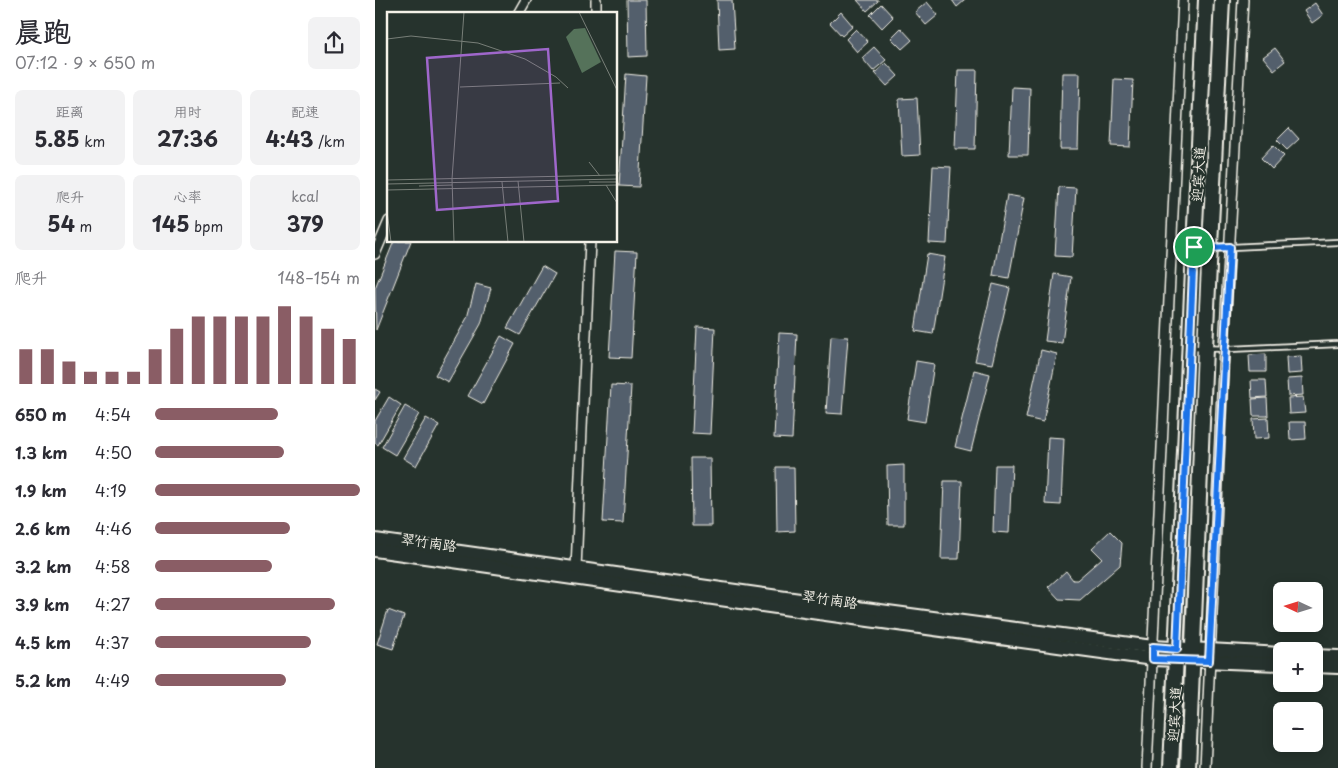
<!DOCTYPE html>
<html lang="zh">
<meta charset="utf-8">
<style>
body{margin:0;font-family:"Playpen Sans","LXGW WenKai TC",sans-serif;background:#f2f2f3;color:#2b2b33;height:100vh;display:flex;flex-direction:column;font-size:19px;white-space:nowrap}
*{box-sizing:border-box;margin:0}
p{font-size:16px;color:#7c7c81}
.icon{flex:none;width:28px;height:28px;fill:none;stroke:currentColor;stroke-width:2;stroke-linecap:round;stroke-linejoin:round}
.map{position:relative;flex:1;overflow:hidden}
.panel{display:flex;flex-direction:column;background:#fff;width:375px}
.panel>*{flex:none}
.needle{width:32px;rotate:274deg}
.controls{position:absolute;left:898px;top:582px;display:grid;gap:10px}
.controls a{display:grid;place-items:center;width:50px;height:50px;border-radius:8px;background:#fff;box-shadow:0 2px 12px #0003;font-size:25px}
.pin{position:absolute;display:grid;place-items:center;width:42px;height:42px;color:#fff;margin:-21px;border:2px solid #fff;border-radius:50%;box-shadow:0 1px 5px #0007}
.round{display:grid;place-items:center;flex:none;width:52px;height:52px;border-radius:8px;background:#f2f2f3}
.head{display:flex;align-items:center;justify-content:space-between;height:85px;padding:0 15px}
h1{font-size:28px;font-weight:700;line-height:38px}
.stats{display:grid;grid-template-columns:repeat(3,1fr);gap:8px;height:85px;padding:5px 15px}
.stats div{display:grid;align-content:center;border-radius:8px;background:#f2f2f3;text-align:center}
.stats b{font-size:21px;font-weight:700}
.stats small{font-size:14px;font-weight:400}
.stats p{font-size:14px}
.chart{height:140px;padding:10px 15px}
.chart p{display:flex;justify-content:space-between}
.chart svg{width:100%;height:90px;margin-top:5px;stroke:#8a5d65;stroke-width:6}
ul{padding:0 15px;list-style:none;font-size:16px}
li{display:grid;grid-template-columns:80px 60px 1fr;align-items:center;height:38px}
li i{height:12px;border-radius:6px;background:#8a5d65}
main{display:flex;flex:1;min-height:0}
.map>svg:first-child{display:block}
.building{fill:#535f6c;stroke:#f4f1e8}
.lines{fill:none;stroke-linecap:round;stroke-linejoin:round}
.service-casing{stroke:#f4f1e8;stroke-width:8}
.minor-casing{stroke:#f4f1e8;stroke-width:12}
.secondary-casing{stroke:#f4f1e8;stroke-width:16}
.primary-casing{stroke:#f4f1e8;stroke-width:18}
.service{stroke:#26332d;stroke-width:4.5}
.minor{stroke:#26332d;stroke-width:9}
.secondary{stroke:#26332d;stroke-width:12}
.primary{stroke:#26332d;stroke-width:14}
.route-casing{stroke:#fff;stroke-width:10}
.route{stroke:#1a73e8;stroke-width:6}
.labels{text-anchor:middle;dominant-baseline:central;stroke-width:4;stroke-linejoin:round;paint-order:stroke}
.street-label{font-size:14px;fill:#f4f1e8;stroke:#26332d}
.inset-road{fill:none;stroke:#787f78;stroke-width:1}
.view{fill:#9f67cb;fill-opacity:0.15;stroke:#9f67cb;stroke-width:2.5}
.inset-edge{fill:none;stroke:#f4f1e8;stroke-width:2.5}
</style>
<main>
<section class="panel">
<div class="head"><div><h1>晨跑</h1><p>07:12 · 9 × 650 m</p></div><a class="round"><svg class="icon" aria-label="share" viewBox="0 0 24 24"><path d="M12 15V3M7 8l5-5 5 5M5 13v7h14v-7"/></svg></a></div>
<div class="stats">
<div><p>距离</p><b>5.85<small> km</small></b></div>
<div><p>用时</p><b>27:36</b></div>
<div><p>配速</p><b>4:43<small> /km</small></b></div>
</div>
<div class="stats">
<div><p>爬升</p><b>54<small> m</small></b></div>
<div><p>心率</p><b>145<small> bpm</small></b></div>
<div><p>kcal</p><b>379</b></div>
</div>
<div class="chart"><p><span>爬升</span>148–154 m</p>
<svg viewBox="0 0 160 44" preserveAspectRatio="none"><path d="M5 44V27M15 44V27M25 44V33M35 44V38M45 44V38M55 44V38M65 44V27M75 44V17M85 44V11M95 44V11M105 44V11M115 44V11M125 44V6M135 44V11M145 44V17M155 44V22"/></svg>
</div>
<ul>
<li><b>650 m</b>4:54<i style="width:60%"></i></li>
<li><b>1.3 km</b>4:50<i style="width:63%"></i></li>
<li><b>1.9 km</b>4:19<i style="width:100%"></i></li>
<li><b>2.6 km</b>4:46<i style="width:66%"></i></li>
<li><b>3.2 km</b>4:58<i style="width:57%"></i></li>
<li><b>3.9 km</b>4:27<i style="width:88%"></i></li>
<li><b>4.5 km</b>4:37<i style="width:76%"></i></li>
<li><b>5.2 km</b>4:49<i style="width:64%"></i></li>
</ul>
</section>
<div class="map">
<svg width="963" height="768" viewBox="0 0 963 768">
<rect width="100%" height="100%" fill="#26332d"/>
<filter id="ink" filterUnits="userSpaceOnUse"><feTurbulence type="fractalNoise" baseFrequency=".02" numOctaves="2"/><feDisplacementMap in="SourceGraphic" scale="10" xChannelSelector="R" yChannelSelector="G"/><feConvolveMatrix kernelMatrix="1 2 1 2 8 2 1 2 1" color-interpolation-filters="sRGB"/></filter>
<g filter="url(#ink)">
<g class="building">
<path d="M252,0H271L272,56L253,57Z"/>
<path d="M342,0H357L360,49L344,50Z"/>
<path d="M482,0H503V1L492,11Z"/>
<path d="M577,0H590L582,7Z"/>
<path d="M552,2L563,15L551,25L540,12Z"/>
<path d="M940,3L948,15L937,23L929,11Z"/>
<path d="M506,4L518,17L507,28L495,15Z"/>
<path d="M466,12L478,26L467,36L455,23Z"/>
<path d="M526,28L537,40L527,49L516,38Z"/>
<path d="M481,29L493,42L482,52L471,39Z"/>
<path d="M499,47L511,60L498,71L487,58Z"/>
<path d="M900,48L910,61L899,70L888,57Z"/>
<path d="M511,63L523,76L512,86L500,73Z"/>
<path d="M583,70H602L600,149H580Z"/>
<path d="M687,73H705L703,149H685Z"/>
<path d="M251,74L271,76L264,187L244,186Z"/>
<path d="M739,79L758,80L755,147L736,146Z"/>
<path d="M637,87L655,88L653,155H634Z"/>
<path d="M542,98L545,155L527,156L524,99Z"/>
<path d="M914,128L924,139L912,150L902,140Z"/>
<path d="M898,145L909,156L897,169L886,158Z"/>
<path d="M558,166L576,167L572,244L554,243Z"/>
<path d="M684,187L701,188L697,257L680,256Z"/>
<path d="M632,195L649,198L634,278L618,275Z"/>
<path d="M19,241H36L1,330L0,288Z"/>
<path d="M240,251L262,252L256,358L234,357Z"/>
<path d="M552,254L570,257L558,334L540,331Z"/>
<path d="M167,266L180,274L145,335L132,328Z"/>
<path d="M679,274L696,277L687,343L670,341Z"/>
<path d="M101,284L116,288L106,324L73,382L60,375L92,318Z"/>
<path d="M618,284L635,288L617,364L600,361Z"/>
<path d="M322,327L340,328L335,434L317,433Z"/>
<path d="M404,333L422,334L417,439L399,438Z"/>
<path d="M126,336L140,344L108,404L93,396Z"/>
<path d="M456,336L473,337L467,414L451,413Z"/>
<path d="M666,350L682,354L668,422L651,418Z"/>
<path d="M891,354V372H875L874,355Z"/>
<path d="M926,356L927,373L912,374L911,357Z"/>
<path d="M541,361L559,364L550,422L532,419Z"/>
<path d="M599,370L615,374L596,451L580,447Z"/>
<path d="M927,378L928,395L913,396L912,379Z"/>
<path d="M876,380H891L892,397L877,398Z"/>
<path d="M236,385L256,386L248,523L228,522Z"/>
<path d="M0,389L5,392L0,400Z"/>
<path d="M14,397L26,405L3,445L0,443V421Z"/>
<path d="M928,397L930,413L914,414L913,398Z"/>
<path d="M892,398L893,416H878L877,399Z"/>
<path d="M30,406L44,414L20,455L7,447Z"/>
<path d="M51,418L64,425L41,466L28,458Z"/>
<path d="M893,418L894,438L879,439L878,419Z"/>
<path d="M914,422H930L931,439L915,440Z"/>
<path d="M673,437L689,438L686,505L670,504Z"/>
<path d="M316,458H335L336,526H317Z"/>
<path d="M529,465V525H513L512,466Z"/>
<path d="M620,465H637L634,533L618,532Z"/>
<path d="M401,467H419L420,531L402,532Z"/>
<path d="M569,481H587L584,559H566Z"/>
<path d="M735,531L747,543L745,565L705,600L684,599L673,587L691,571L698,580H702L727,558L717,548Z"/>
<path d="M13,610L29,616L18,649L2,644Z"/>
</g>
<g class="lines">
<g class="service-casing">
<g id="service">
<path d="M837,248L963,242"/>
<path d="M816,348L855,349L963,344"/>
</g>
</g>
<g class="minor-casing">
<g id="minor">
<path d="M221,0V14"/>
<path d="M143,14L151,0"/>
<path d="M0,254L14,221"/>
<path d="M201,569L215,241"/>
<path d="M772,768L808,0"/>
<path d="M830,768L849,349L868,0"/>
</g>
</g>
<g class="secondary-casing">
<g id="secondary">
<path d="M0,540L475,607L778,647L906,654"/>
<path d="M0,550L479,618L778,659L906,664"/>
<path d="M939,656L963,657"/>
<path d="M939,666L963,667"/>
</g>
</g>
<g class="primary-casing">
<g id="primary">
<path d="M796,768L819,247L831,0"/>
<path d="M813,768L830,348L847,0"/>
</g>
</g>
<use href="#service" class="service"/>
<use href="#minor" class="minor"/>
<use href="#secondary" class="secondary"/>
<use href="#primary" class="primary"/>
</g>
</g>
<g class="lines" filter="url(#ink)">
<g class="route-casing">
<path id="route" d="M819,247L835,248L855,247L834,661L778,659V647L802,649Z"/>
</g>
<use href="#route" class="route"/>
</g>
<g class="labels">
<g class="street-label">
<text transform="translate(823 174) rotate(-87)">迎宾大道</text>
<text transform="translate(54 542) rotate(8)">翠竹南路</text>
<text transform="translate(455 599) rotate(8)">翠竹南路</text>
<text transform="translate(799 714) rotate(-87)">迎宾大道</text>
</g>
</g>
<g transform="translate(12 12)">
<rect width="230" height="230" fill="#26332d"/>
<path d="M198,16L214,50L195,61L179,25L187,17Z" fill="#55725a"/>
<path class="inset-road" d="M192,0L230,78M0,27L24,24L91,31L138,47L169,65L181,76M73,75L173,71M202,150L213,164M0,168L230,163M131,169L137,230M115,170L121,230M202,170H230M0,172L230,167M219,173L230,191M32,174L65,173M0,178L230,173M0,199L4,230M67,230L65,167L77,0"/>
<path class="view" d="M161,37L171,189L50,198L40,46Z"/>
<rect width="230" height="230" class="inset-edge"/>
</g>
</svg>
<div class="controls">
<a><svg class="needle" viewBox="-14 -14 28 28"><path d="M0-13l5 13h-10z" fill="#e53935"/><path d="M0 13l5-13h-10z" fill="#7c7c81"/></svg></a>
<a>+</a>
<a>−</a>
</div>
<div class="pin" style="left:819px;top:247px;background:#1e9e55"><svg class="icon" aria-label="arrive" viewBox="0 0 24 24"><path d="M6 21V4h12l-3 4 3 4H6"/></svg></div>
</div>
</main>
